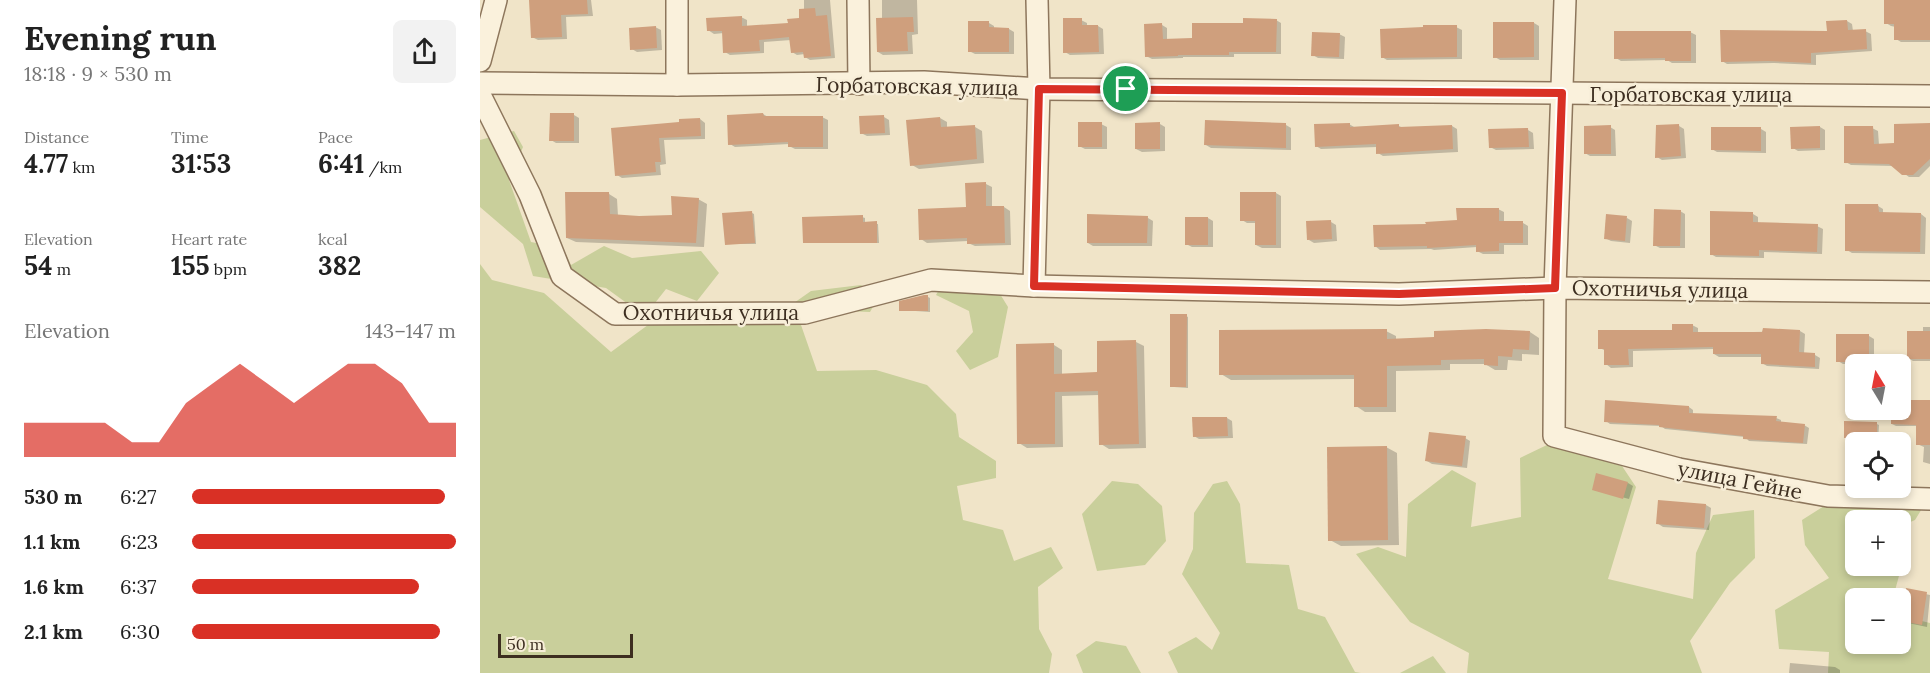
<!DOCTYPE html>
<meta charset="utf-8">
<style>
body{margin:0;font-family:Lora,serif;background:#f2f2f2;color:#222;height:100vh;display:flex;flex-direction:column;font-size:22px;white-space:nowrap}
*{box-sizing:border-box;margin:0}
p{font-size:20px;color:#767676}
.icon{flex:none;width:33px;height:33px;fill:none;stroke:currentColor;stroke-width:2;stroke-linecap:round;stroke-linejoin:round}
.map{position:relative;flex:1;overflow:hidden}
.sheet{display:flex;flex-direction:column;background:#fff;width:480px}
.sheet>*{flex:none}
.needle{width:39px;rotate:350deg}
.tools{position:absolute;left:1365px;top:354px;display:grid;gap:12px}
.tools a{display:grid;place-items:center;width:66px;height:66px;border-radius:9px;background:#fff;box-shadow:0 3px 9px #0003;font-size:30px}
.scale{position:absolute;left:18px;bottom:15px;width:135px;box-sizing:border-box;padding-left:6px;border:3px solid #3d2e20;border-top:0;font-size:16px;line-height:21px;white-space:nowrap;color:#3d2e20;-webkit-text-stroke:4px #f7eed8;paint-order:stroke}
.pin{position:absolute;display:grid;place-items:center;width:51px;height:51px;color:#fff;margin:-26px;border:3px solid #fff;border-radius:50%;box-shadow:0 2px 6px #0007}
.round{display:grid;place-items:center;flex:none;width:63px;height:63px;border-radius:9px;background:#f2f2f2}
.headline{display:flex;align-items:center;justify-content:space-between;height:102px;padding:0 24px}
h1{font-size:33px;font-weight:700;line-height:45px}
.stats{display:grid;grid-template-columns:repeat(3,1fr);gap:9px;height:102px;padding:6px 24px}
.stats div{display:grid;align-content:center}
.stats b{font-size:26px;font-weight:700}
.stats small{font-size:16px;font-weight:400}
.stats p{font-size:16px}
.chart{height:168px;padding:12px 24px}
.chart p{display:flex;justify-content:space-between}
.chart svg{width:100%;height:108px;margin-top:6px;fill:#d93025;opacity:.7}
ul{padding:0 24px;list-style:none;font-size:20px}
li{display:grid;grid-template-columns:96px 72px 1fr;align-items:center;height:45px}
li i{height:15px;border-radius:8px;background:#d93025}
main{display:flex;flex:1;min-height:0}
.map>svg:first-child{display:block}
.green{fill:#c9cf9b}
.shadow{fill:#0003}
.building{fill:#cf9f7d}
.lines{fill:none;stroke-linecap:round;stroke-linejoin:round}
.minor-casing{stroke:#8d765c;stroke-width:24}
.minor{stroke:#faf1dc;stroke-width:21}
.route-casing{stroke:#fff;stroke-width:12}
.route{stroke:#d93025;stroke-width:8}
.labels{text-anchor:middle;dominant-baseline:central;stroke-width:5;stroke-linejoin:round;paint-order:stroke}
.street-label{font-size:21px;fill:#3d2e20;stroke:#f7eed8}
</style>
<main>
<section class="sheet">
<div class="headline"><div><h1>Evening run</h1><p>18:18 · 9 × 530 m</p></div><a class="round"><svg class="icon" aria-label="share" viewBox="0 0 24 24"><path d="M12 15V3M7 8l5-5 5 5M5 13v7h14v-7"/></svg></a></div>
<div class="stats">
<div><p>Distance</p><b>4.77<small> km</small></b></div>
<div><p>Time</p><b>31:53</b></div>
<div><p>Pace</p><b>6:41<small> /km</small></b></div>
</div>
<div class="stats">
<div><p>Elevation</p><b>54<small> m</small></b></div>
<div><p>Heart rate</p><b>155<small> bpm</small></b></div>
<div><p>kcal</p><b>382</b></div>
</div>
<div class="chart"><p><span>Elevation</span>143–147 m</p>
<svg viewBox="0 0 160 44" preserveAspectRatio="none"><path d="M0 44V30L10 30L20 30L30 30L40 38L50 38L60 22L70 14L80 6L90 14L100 22L110 14L120 6L130 6L140 14L150 30L160 30V44z"/></svg>
</div>
<ul>
<li><b>530 m</b>6:27<i style="width:96%"></i></li>
<li><b>1.1 km</b>6:23<i style="width:100%"></i></li>
<li><b>1.6 km</b>6:37<i style="width:86%"></i></li>
<li><b>2.1 km</b>6:30<i style="width:94%"></i></li>
</ul>
</section>
<div class="map">
<svg width="1450" height="673" viewBox="0 0 1450 673">
<rect width="100%" height="100%" fill="#f0e4c8"/>
<g class="green">
<path d="M34,131L43,147L29,180L51,242L83,248L91,265L124,246L152,258L221,251L239,273L217,301L186,289L175,303L148,304L126,288L53,276L43,244L0,207V140Z"/>
<path d="M0,264L12,280L64,293L131,352L172,322L291,319L331,291L381,285L399,296L390,312L339,310L321,325L337,371L396,370L447,385L476,414L479,437L516,461V478L477,486L483,520L523,530L534,561L571,547L583,568L558,587L559,629L572,654L569,673H0Z"/>
<path d="M470,271L509,276L528,307L518,357L490,370L476,351L493,332L489,311L456,295Z"/>
<path d="M1069,444L1142,466L1156,487L1128,579L1213,599L1216,553L1233,515L1274,510L1275,558L1250,583L1210,641L1222,673H987L989,653L930,622L876,554L898,547L926,557L928,504L972,470L996,483L991,527L1041,517L1040,458Z"/>
<path d="M632,481L658,484L682,506L686,541L665,565L617,571L602,514Z"/>
<path d="M747,481L760,504L766,563L809,565L818,609L845,617L875,672L881,673H698L688,652L716,637L732,650L740,633L702,574L713,549L714,513L733,484Z"/>
<path d="M1363,494L1443,507L1435,520L1421,526L1420,520H1376V566H1420L1421,557L1423,561L1413,598H1376V644H1420L1421,616L1450,623V673H1348L1349,652L1299,649L1295,610L1349,578L1325,545L1322,520Z"/>
<path d="M616,641L646,646L661,673H603L596,655Z"/>
<path d="M953,656L966,673H920Z"/>
</g>
<g class="shadow">
<path d="M51,0H111L113,16L86,17L87,39L58,40L52,37Z"/>
<path d="M324,0H350L355,58L330,60L325,57V54L317,55L312,52L311,40L284,42V53L250,55L245,52L244,33L234,34L228,30L261,17L267,20V27L309,25L321,19L324,10Z"/>
<path d="M402,0H437L438,34L432,35L433,54L403,55L398,52L402,19Z"/>
<path d="M1406,0H1450V42H1421L1416,39V27L1411,26L1406,23Z"/>
<path d="M601,20L607,23V26H618L623,29L624,54L590,55L585,52Z"/>
<path d="M796,20L801,23V54H754V57H703V58L672,59L666,56L682,25L687,28V40L714,39L764,25Z"/>
<path d="M1367,21L1372,24L1373,31H1385L1391,34L1392,51L1336,55V65L1294,63L1247,64L1242,61L1348,33Z"/>
<path d="M509,23L514,26V29H529L534,32V54H495L489,51Z"/>
<path d="M1054,23L1059,26V60H1020L1015,57Z"/>
<path d="M175,27L181,30L182,50L157,52L152,49Z"/>
<path d="M976,27L982,30V59L907,60L902,57Z"/>
<path d="M1210,32L1216,35V63H1192L1187,60L1141,61L1136,58Z"/>
<path d="M859,34L865,37L864,59L838,58L833,55Z"/>
<path d="M283,114L288,117H342L348,120V149H315L309,146V144L255,147L250,144Z"/>
<path d="M94,115L99,118V143H76L71,140Z"/>
<path d="M404,117L409,120L410,135L387,136L381,133Z"/>
<path d="M460,118L467,122V128L495,127L502,131L504,163L439,169L432,165Z"/>
<path d="M220,119L225,123V139L184,140L186,164L180,165L181,175L142,178L137,175L133,130L200,123Z"/>
<path d="M621,124L627,127V149H605L599,146Z"/>
<path d="M680,124L685,127V151L662,152L656,149Z"/>
<path d="M869,124L874,127L919,126L923,128L972,126L977,129L978,152L903,156L898,153L897,147L841,149L836,146Z"/>
<path d="M806,125L811,128V150L731,148L726,145Z"/>
<path d="M1450,125V166L1439,177H1429L1414,166L1371,165L1366,162L1392,128L1398,131L1399,145H1415L1416,126Z"/>
<path d="M1199,126L1204,129L1206,158L1182,160L1177,157Z"/>
<path d="M1130,127L1135,130L1136,156H1110L1105,153Z"/>
<path d="M1340,127L1345,130V150L1318,151L1313,148L1312,129Z"/>
<path d="M1281,129L1286,132V153L1237,152L1232,149Z"/>
<path d="M1048,130L1053,133L1054,149L1016,150L1010,147Z"/>
<path d="M506,184L512,187V207H524L530,211L531,245L495,246L488,243V241L447,243L441,239L487,208Z"/>
<path d="M796,193L801,196V248H782L776,245V223H767L762,220Z"/>
<path d="M129,194L137,199L138,216L159,218L194,216L218,199L227,204L224,247L96,242L87,238Z"/>
<path d="M1398,206L1403,209V214H1441L1446,218L1445,254L1372,253L1367,250Z"/>
<path d="M1018,209L1024,212V223H1043L1048,226V245H1024V254H1003L997,251V247L954,250L951,249L900,250L895,246L947,225L978,221Z"/>
<path d="M1200,211L1205,214V248H1180L1174,245Z"/>
<path d="M272,213L274,214L276,244H246Z"/>
<path d="M1273,214L1278,217V224L1337,226L1343,229L1342,254L1284,252V258L1236,257L1231,254Z"/>
<path d="M382,217L385,218V223L398,224L399,243L324,242Z"/>
<path d="M668,218L673,221L672,246H613L608,243Z"/>
<path d="M728,218L733,221V247H712L706,244Z"/>
<path d="M1147,218L1152,221L1150,243L1131,241L1125,238Z"/>
<path d="M851,222L856,225L857,241L834,243L829,240Z"/>
<path d="M448,297L450,298V312L421,310V303Z"/>
<path d="M706,316L708,317V388L694,387L691,386Z"/>
<path d="M1212,325L1218,328V333L1320,331L1325,334L1324,354L1335,355L1340,358L1339,369L1287,366L1282,363L1283,357H1239L1234,354V349L1153,351V367L1131,368L1126,364V351L1120,348L1194,331Z"/>
<path d="M1443,327H1450V361H1433L1428,358L1443,333Z"/>
<path d="M906,331L916,336V340L1050,332L1059,338V355L1042,354V361L1028,360L1027,370H1015L1005,364H970V370L916,371V412H885L876,406V379L751,380L741,374Z"/>
<path d="M1389,336L1394,339V364H1363L1358,361Z"/>
<path d="M656,342L664,346L666,448L629,449L621,444L619,395L582,396L583,447L547,448L539,443L574,345L582,350V375L619,373Z"/>
<path d="M1420,401H1450V464L1443,462L1444,447L1437,444V426H1416L1412,424V410H1420Z"/>
<path d="M1209,407L1213,410V415L1296,418L1301,420V423L1324,425L1329,428L1327,444L1269,441L1265,437L1185,429L1181,426L1130,424L1126,421Z"/>
<path d="M747,418L752,421L753,438L719,439L714,436Z"/>
<path d="M1397,424L1399,425L1398,442H1376L1377,438H1367Z"/>
<path d="M985,438L990,441L987,468L952,464L947,461Z"/>
<path d="M906,447L917,453L919,545L861,546L850,540Z"/>
<path d="M1148,483L1153,486L1149,499L1114,490Z"/>
<path d="M1226,505L1231,508L1229,530L1183,527L1177,523Z"/>
<path d="M1427,590L1450,595L1447,627L1428,623L1422,620Z"/>
<path d="M1310,663L1355,667L1360,670V673H1309Z"/>
</g>
<g class="building">
<path d="M49,0H107L108,14L81,15L82,37L51,38Z"/>
<path d="M1404,0H1450V40H1414V24H1404Z"/>
<path d="M335,8L336,16L347,15L351,56L324,58L323,52L311,53L309,37L279,40L280,51L243,53L242,31H227L226,18L262,16V26L308,23L307,19L319,18V9Z"/>
<path d="M433,17L434,32H427L428,51L397,52L396,18Z"/>
<path d="M583,18H602V25H618L619,52L583,53Z"/>
<path d="M763,18L797,19L796,52H749V55H698V56L665,57L664,24L682,23L683,39L712,38V23H763Z"/>
<path d="M1367,20L1368,30L1386,29L1387,49L1331,53V63L1288,61L1241,62L1240,30L1347,31L1346,21Z"/>
<path d="M488,21H509V27L529,28V52H488Z"/>
<path d="M1013,22H1054V57L1013,58Z"/>
<path d="M943,25H977V57L901,58L900,29L943,27Z"/>
<path d="M176,26L177,48L150,50L149,28Z"/>
<path d="M1134,31H1211V61H1185V58L1134,59Z"/>
<path d="M832,32L860,33L859,57L831,56Z"/>
<path d="M70,113H94V141H69Z"/>
<path d="M283,113L284,116H343V147H308V142L248,145L247,115Z"/>
<path d="M404,115L405,133L380,134L379,116Z"/>
<path d="M460,117L461,127L495,125L497,159L430,166L426,120Z"/>
<path d="M220,118L221,136L179,138L181,162H175L176,172L135,176L131,128L199,122V119Z"/>
<path d="M725,120L806,123V148L724,145Z"/>
<rect x="598" y="122" width="24" height="25"/>
<path d="M680,122V149H655V123Z"/>
<path d="M870,123V127L919,124V127L972,125L973,149L896,154V144L835,147L834,124Z"/>
<path d="M1450,123V159L1433,175H1422L1409,164L1364,163V126H1393L1394,144L1414,143V124Z"/>
<path d="M1199,124L1201,156L1175,158L1176,125Z"/>
<path d="M1131,125V154H1104V126Z"/>
<path d="M1340,126V148L1311,149L1310,127Z"/>
<path d="M1231,127H1281V151L1231,150Z"/>
<path d="M1048,128L1049,147L1009,148L1008,129Z"/>
<path d="M506,182V206H524L525,243L487,244V238L439,240L438,209L486,207L485,183Z"/>
<path d="M85,192H129L130,214L159,216L192,215L191,196L219,198L216,243L86,238Z"/>
<path d="M760,192H796V245H775V221H760Z"/>
<path d="M1365,204H1398L1399,212L1441,213L1440,252L1365,251Z"/>
<path d="M976,208H1019V221H1043V243H1019V251L996,252V245L947,248V246L894,247L893,225L946,224L945,222L977,220Z"/>
<path d="M1174,209L1201,210L1200,246H1173Z"/>
<path d="M272,211L275,243L245,245L242,213Z"/>
<path d="M1230,211L1273,212V222L1338,224L1337,252L1279,250V256L1230,255Z"/>
<path d="M607,214L668,216L667,243H607Z"/>
<path d="M1126,214L1147,216L1145,241L1124,239Z"/>
<path d="M383,215V222L397,221V243H323L322,217Z"/>
<rect x="705" y="217" width="23" height="28"/>
<path d="M851,220L852,239L827,240L826,221Z"/>
<path d="M444,295H448V311H419V301Z"/>
<path d="M690,314H707L706,387H690Z"/>
<path d="M1192,324H1213V332H1282L1283,328L1320,330L1319,352L1335,353V367L1281,364V354H1233V347L1148,349L1149,365H1124V349H1118V330H1192Z"/>
<path d="M907,329V339L954,337V331L1006,329L1050,331L1049,350L1033,349L1032,357L1018,356V366L1004,365V359L961,360V365L907,366V407H874V375H739V330Z"/>
<rect x="1427" y="331" width="23" height="28"/>
<rect x="1356" y="334" width="33" height="28"/>
<path d="M656,340L659,444L619,445L618,391L575,392V444H537L536,344L574,343V374L617,372V341Z"/>
<path d="M1125,400L1209,406V413L1297,416L1296,421L1325,424L1323,443L1263,439V436L1179,427V425L1124,422Z"/>
<path d="M1420,400H1450V445H1436V425L1411,424V410H1420Z"/>
<path d="M712,417H747L748,436L713,437Z"/>
<path d="M1364,421L1397,422V442H1375V438H1364Z"/>
<path d="M949,432L986,436L982,466L945,461Z"/>
<path d="M907,446L908,540L848,541L847,447Z"/>
<path d="M1116,473L1148,482L1143,499L1112,490Z"/>
<path d="M1178,500L1226,504L1224,528L1176,524Z"/>
<path d="M1426,588L1447,592L1442,625L1421,621Z"/>
</g>
<g class="lines">
<g class="minor-casing">
<g id="minor">
<path d="M197,0V85"/>
<path d="M378,0L379,84"/>
<path d="M1085,0L1075,288L1074,436L1199,469L1348,496L1450,499"/>
<path d="M0,61L16,0"/>
<path d="M0,83L197,85L444,82L559,89L1450,96"/>
<path d="M0,95L50,195L82,276L135,314L325,313L451,280L554,286L919,294L1075,288L1450,292"/>
<path d="M554,286L559,89L557,0"/>
</g>
</g>
<use href="#minor" class="minor"/>
</g>
<g class="lines">
<g class="route-casing">
<path id="route" d="M559,89L1082,93L1075,288L919,294L554,286Z"/>
</g>
<use href="#route" class="route"/>
</g>
<g class="labels">
<g class="street-label">
<text transform="translate(437 86) rotate(1)">Горбатовская улица</text>
<text x="1211" y="94">Горбатовская улица</text>
<text transform="translate(1180 289) rotate(1)">Охотничья улица</text>
<text x="231" y="312">Охотничья улица</text>
<text transform="translate(1260 480) rotate(11)">улица Гейне</text>
</g>
</g>
</svg>
<div class="tools">
<a><svg class="needle" viewBox="-14 -14 28 28"><path d="M0-13l5 13h-10z" fill="#e53935"/><path d="M0 13l5-13h-10z" fill="#767676"/></svg></a>
<a><svg class="icon" aria-label="locate" viewBox="0 0 24 24"><circle cx="12" cy="12" r="6"/><path d="M12 2v4M12 18v4M2 12h4M18 12h4"/></svg></a>
<a>+</a>
<a>−</a>
</div>
<div class="scale">50 m</div>
<div class="pin" style="left:646px;top:89px;background:#1e9e55"><svg class="icon" aria-label="arrive" viewBox="0 0 24 24"><path d="M6 21V4h12l-3 4 3 4H6"/></svg></div>
</div>
</main>
